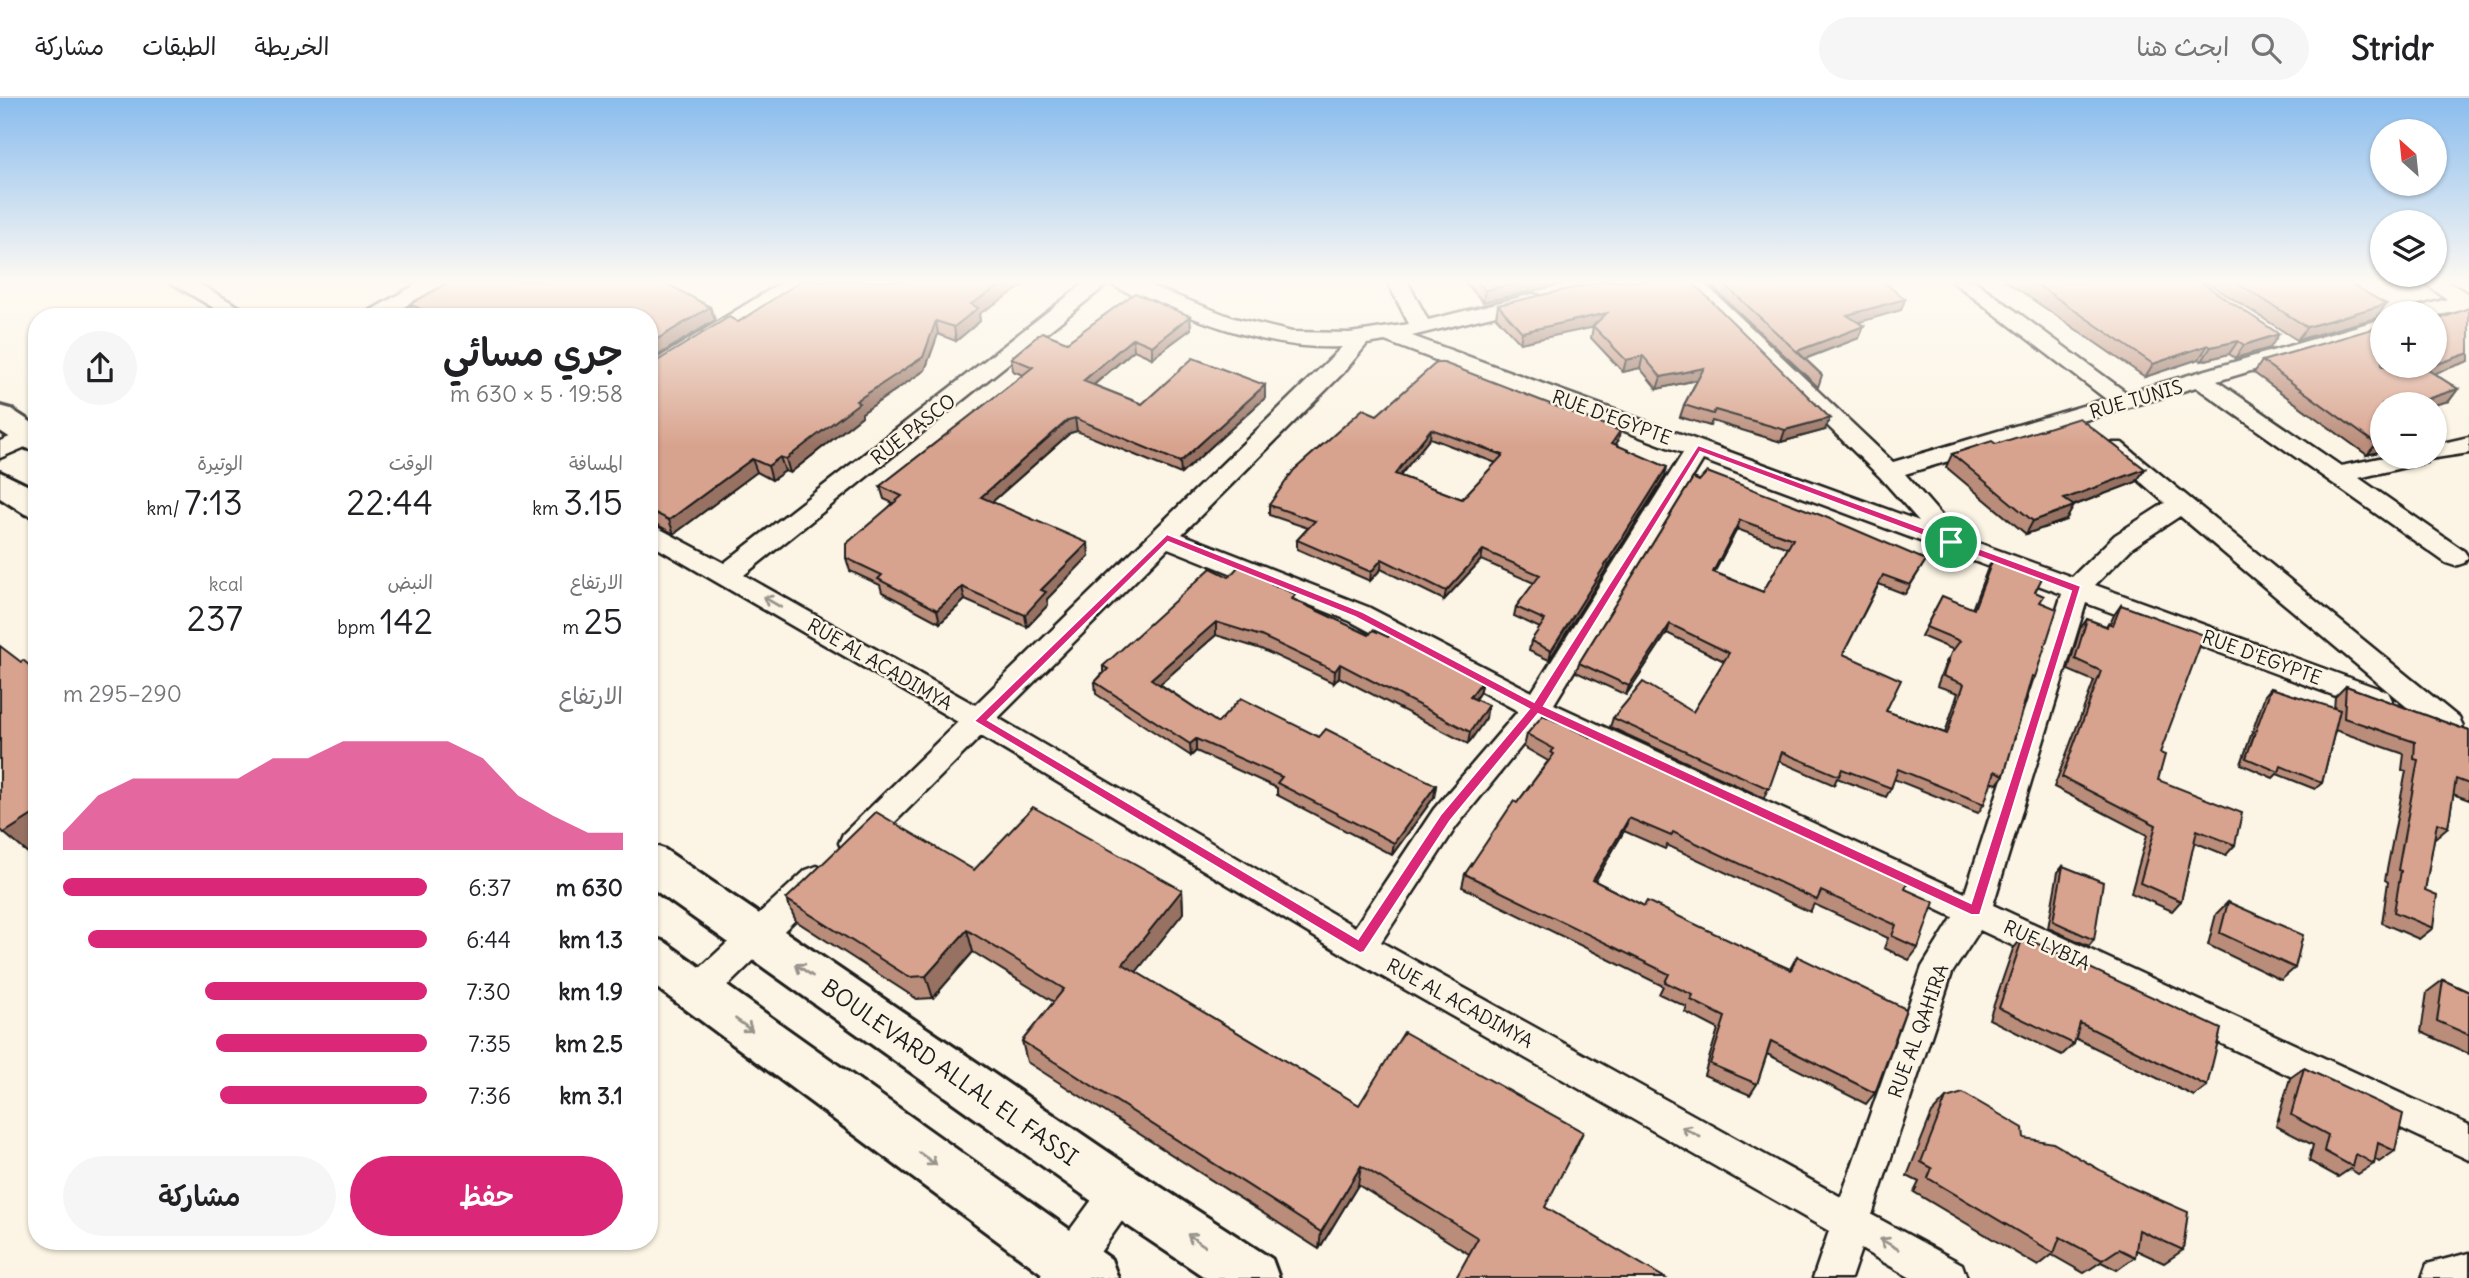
<!DOCTYPE html>
<html lang="ar">
<meta charset="utf-8">
<style>
body{margin:0;font-family:Delius,"Playpen Sans Arabic",sans-serif;background:#f6f6f6;color:#202124;direction:rtl;height:100vh;display:flex;flex-direction:column;font-size:26px;white-space:nowrap}
*{box-sizing:border-box;margin:0}
p{font-size:23px;color:#757577}
.icon{flex:none;width:38px;height:38px;fill:none;stroke:currentColor;stroke-width:2;stroke-linecap:round;stroke-linejoin:round}
.map{position:relative;flex:1;overflow:hidden;direction:ltr}
.sheet{position:absolute;left:28px;top:210px;width:630px;height:942px;display:flex;flex-direction:column;background:#fff;border-radius:28px;box-shadow:0 2px 5px #0004;direction:rtl}
.sheet>*{flex:none}
.needle{width:46px;rotate:333deg}
.buttons{position:absolute;left:2370px;top:21px;display:grid;gap:14px}
.buttons a{display:grid;place-items:center;width:77px;height:77px;border-radius:50%;background:#fff;box-shadow:0 2px 5px #0004;font-size:35px}
.pin{position:absolute;display:grid;place-items:center;width:60px;height:60px;color:#fff;margin:-30px;border:4px solid #fff;border-radius:50%;box-shadow:0 2px 7px #0007}
.round{display:grid;place-items:center;flex:none;width:74px;height:74px;border-radius:37px;background:#f6f6f6}
.headline{display:flex;align-items:center;justify-content:space-between;height:119px;padding:0 35px}
h1{font-size:38px;font-weight:600;line-height:52px}
.figures{display:grid;grid-template-columns:repeat(3,1fr);gap:10px;height:119px;padding:7px 35px}
.figures div{display:grid;align-content:center}
.figures b{font-size:35px;font-weight:600}
.figures small{font-size:19px;font-weight:400}
.figures p{font-size:19px}
.chart{height:196px;padding:14px 35px}
.chart p{display:flex;justify-content:space-between}
.chart svg{width:100%;height:126px;margin-top:7px;fill:#db2777;opacity:.7}
.button{display:flex;gap:14px;margin-top:auto;padding:14px 35px}
.button a{flex:1;height:80px;border-radius:42px;background:#db2777;color:#fff;font-size:28px;font-weight:600;line-height:80px;text-align:center}
.button a+a{background:#f6f6f6;color:#202124}
ul{padding:0 35px;list-style:none;font-size:23px}
li{display:grid;grid-template-columns:112px 84px 1fr;align-items:center;height:52px}
li i{height:18px;border-radius:9px;background:#db2777}
header{display:flex;align-items:center;gap:42px;box-sizing:border-box;height:98px;padding:0 35px;background:#fff;border-bottom:2px solid #e0e0e0}
header strong{font-size:33px}
nav{display:flex;gap:38px;margin-inline-start:auto;font-size:24px}
.search{width:490px;height:63px;background:#f6f6f6;display:flex;align-items:center;gap:18px;box-sizing:border-box;padding:0 24px;border-radius:38px;color:#757577;font-size:26px}
.map>svg:first-child{display:block}
.lines{fill:none;stroke-linecap:round;stroke-linejoin:round}
.street-casing{stroke:#1c1c1c;stroke-width:5}
.secondary-casing{stroke:#1c1c1c;stroke-width:6}
.street{fill:#fcf5e5;fill-rule:evenodd}
.secondary{fill:#fcf5e5;fill-rule:evenodd}
.wall{fill:#ba8c7a;stroke:#1c1c1c;stroke-width:2;fill-rule:evenodd}
.shaded-wall{fill:#977263;stroke:#1c1c1c;stroke-width:2}
.building{fill:#d8a38e;stroke:#1c1c1c;stroke-width:2;fill-rule:evenodd}
.oneway{stroke:#97938b}
.route{fill:#db2777;stroke:#fff;stroke-width:2;fill-rule:evenodd}
.labels{text-anchor:middle;dominant-baseline:central;stroke-width:5;stroke-linejoin:round;paint-order:stroke}
.street-label{font-size:19px;fill:#1c1c1c;stroke:#fcf5e5}
.near-street-label{font-size:23px;fill:#1c1c1c;stroke:#fcf5e5}
</style>
<header>
<strong>Stridr</strong>
<div class="search"><svg class="icon" aria-label="search" viewBox="0 0 24 24"><circle cx="10" cy="10" r="6"/><path d="M15 15l6 6"/></svg>ابحث هنا</div>
<nav><a>الخريطة</a><a>الطبقات</a><a>مشاركة</a></nav>
</header>
<div class="map">
<svg width="2469" height="1180" viewBox="0 0 2469 1180">
<rect width="100%" height="100%" fill="#fcf5e5"/>
<filter id="ink" filterUnits="userSpaceOnUse"><feTurbulence type="fractalNoise" baseFrequency=".0143" numOctaves="2"/><feDisplacementMap in="SourceGraphic" scale="14" xChannelSelector="R" yChannelSelector="G"/><feConvolveMatrix kernelMatrix="1 2 1 2 8 2 1 2 1" color-interpolation-filters="sRGB"/></filter>
<g filter="url(#ink)">
<g class="lines">
<g class="street-casing">
<g id="street">
<path d="M168,183H194L257,219H229Z"/>
<path d="M422,183H448L387,219H359Z"/>
<path d="M784,183H808L649,283V266Z"/>
<path d="M1087,183H1138L1234,220L1292,234L1350,235L1409,226L1387,183H1407L1428,222L1533,196L1540,198L1544,202L1540,206L1412,238L1919,423L1880,379L1680,183H1702L1893,364L2106,301L1952,183H1975L2127,295L2382,221V234L2217,283L2341,368L2384,359H2434V347L2469,339V355L2429,361L2426,364L2359,380L2464,453L2468,459L2464,465L2455,468L2446,465L2196,289L1905,376L1959,438L2072,479L2115,437L2165,405L2102,350L2106,345H2122L2459,620L2463,628L2459,636L2449,639L2439,636L2180,418L2133,449L2095,487L2388,594L2392,602L2388,610L2378,613L2368,610L2086,505L1993,807L2469,1027V1062L1980,832L1952,875L1872,1117L1962,1166L1967,1180H1911L1861,1151L1851,1180H1813L1829,1133L1348,859L981,638L865,754L854,758L843,754L839,745L843,736L958,624L649,445V425L724,465ZM1110,184C1118,193 1137,197 1149,202C1211,228 1273,252 1342,249L975,607L744,477ZM1385,243L1683,355L1532,594L1368,509L1182,436L1344,274L1367,246ZM1703,362L2062,496L1965,795L1554,606ZM1168,450L1350,523L1518,613L1434,711L1355,829L998,620ZM1541,624L1953,819L1922,869L1841,1099L1381,844L1456,729Z"/>
<path d="M2421,183H2446L2469,196V211L2434,218V215H2411L2414,210L2447,201Z"/>
<path d="M29,331L37,333V344L0,360V343Z"/>
<path d="M817,768L828,772L833,781L828,790L710,905L698,909L686,905L681,894L686,883L806,772Z"/>
<path d="M1121,1075L1134,1080L1139,1093L1134,1106L1082,1180H1040L1045,1166L1108,1080Z"/>
<path d="M2469,1155V1180H2422L2427,1166Z"/>
</g>
</g>
<g class="secondary-casing">
<g id="secondary">
<path d="M0,308L11,311L37,328V353L26,350L0,333Z"/>
<path d="M0,374L37,392V419L25,416L0,400Z"/>
<path d="M649,746L664,751L1139,1075L1272,1161L1279,1180H1206L1103,1111L649,788Z"/>
<path d="M649,838L665,844L1111,1161L1118,1180H1048L649,884Z"/>
</g>
</g>
<use href="#street" class="street"/>
<use href="#secondary" class="secondary"/>
</g>
<g class="wall">
<path d="M452,183H662L710,209L715,222L649,263V219H416L410,206Z"/>
<path d="M1464,183H1576L1483,204Z"/>
<path d="M1605,183L1825,332L1781,344L1712,323L1710,328L1680,319L1684,307L1697,282L1657,291L1640,270L1623,274L1591,240L1593,229L1520,245L1496,219L1498,207Z"/>
<path d="M1706,183H1882L1905,201L1901,212L1858,224L1864,228L1859,240L1805,261L1822,277L1818,289Z"/>
<path d="M2006,183H2199L2270,250L2235,260L2229,256L2202,263L2199,261L2145,279Z"/>
<path d="M2205,183H2346L2376,220L2297,242Z"/>
<path d="M979,216L980,223L956,243L938,236L925,272L862,315V318L790,375L785,373L772,382L757,374L674,436L650,423L649,424V268L738,224Z"/>
<path d="M1190,218L1191,231L1152,260L1134,252L1094,287L1142,306L1265,287V300L1181,376L1077,333L1070,335L992,404L1089,458L1047,501L1048,507L1027,529L965,502L940,525L882,494L880,487L850,473L846,460L893,405L884,401L880,388L1023,277L1013,273L1011,260L1067,244Z"/>
<path d="M2262,263L2433,275L2458,291L2449,303L2382,306V353L2367,357L2254,275Z"/>
<path d="M1377,317L1618,343L1615,346L1665,378L1549,562L1529,553L1531,543L1540,530L1514,518L1516,509L1534,485L1481,462L1444,502L1381,471L1370,483L1297,451V442L1308,430L1269,417V407ZM1430,340L1496,365L1462,401L1400,378Z"/>
<path d="M1996,346L2145,371L2136,384L2073,408L2066,422L2026,436L1946,369L1952,356Z"/>
<path d="M1693,380L1926,462L1905,496L1879,486L1843,556L1886,613L1945,635L1958,595L1937,588L1946,564L1954,552L1921,538L1942,498L1972,511L1988,470L1993,461L2035,494L2040,504L2035,579L2029,588L2004,677L1997,686L1991,684L1984,706L1978,715L1894,681L1891,690L1886,699L1837,680L1834,687L1779,663L1764,700L1610,629L1613,620L1693,614L1724,563L1667,535L1626,597L1576,574L1579,565ZM1737,431L1788,450L1763,494L1714,474Z"/>
<path d="M1229,479L1274,487L1296,503L1369,537L1482,583L1479,595L1475,601L1486,620L1468,646L1339,579L1334,585L1261,551L1216,537L1160,586L1218,625L1319,639L1436,687L1434,699L1392,757L1277,697V690L1196,653L1191,658L1096,596L1095,584L1103,575V568Z"/>
<path d="M2121,507L2160,655L2158,682L2235,747L2226,757L2194,744L2181,803L2172,813L2131,795L2147,737L2054,689L2094,583L2068,572L2080,531L2087,521L2106,528L2108,525L2110,526L2114,517Z"/>
<path d="M2346,588L2469,633V702L2453,696L2448,729L2435,740H2434L2425,792L2433,830L2419,841L2382,825L2388,784L2385,782L2406,673L2402,672L2404,656L2335,632L2322,685L2315,691L2277,676L2273,680L2241,666L2265,597L2271,590L2334,611L2335,599Z"/>
<path d="M1527,636L1905,791L1918,850L1909,862L1884,850L1888,840L1814,806L1810,814L1667,747L1665,751L1624,733L1595,783L1644,808L1790,871L1797,858L1875,995L1866,1006L1767,956L1757,986L1750,997L1704,977L1718,931L1685,914L1687,909L1659,896L1663,888L1462,789L1465,776L1548,663L1524,649Z"/>
<path d="M2063,768L2094,842L2089,848L2048,830L2058,774Z"/>
<path d="M974,772L1182,792L1183,815L1136,874L1359,1007L1583,1034L1574,1054L1469,1156L1358,1087L1319,1151L1027,964L1022,943L1054,904L973,854L933,900L917,901L796,823L786,801Z"/>
<path d="M2228,804L2295,870L2281,882L2208,847L2216,816Z"/>
<path d="M2023,839L2207,988L2194,998L2075,940L2074,946L2062,957L1989,921L2013,851Z"/>
<path d="M2443,882L2469,894V956L2421,934L2427,894Z"/>
<path d="M2304,970L2395,1053L2379,1064L2375,1061L2374,1066L2358,1076L2350,1071L2338,1079L2309,1063L2313,1047L2276,1028L2290,980Z"/>
<path d="M1946,1000L2024,1040L2183,1152L2164,1165L2136,1152L2135,1159L2117,1172L2101,1164L2084,1175L2052,1157L2038,1168L1914,1094L1919,1084L1907,1078L1932,1015Z"/>
</g>
<g class="shaded-wall">
<path d="M1008,183H1031L979,216L980,223L956,243L954,229L971,206Z"/>
<path d="M1526,183H1576L1483,204L1485,192Z"/>
<path d="M1905,201L1901,212L1843,229L1847,217Z"/>
<path d="M2386,206L2376,220L2297,242L2307,229Z"/>
<path d="M710,209L715,222L649,263V246Z"/>
<path d="M1607,215L1605,227L1520,245L1522,234Z"/>
<path d="M1190,218L1191,231L1152,260V248Z"/>
<path d="M936,223L938,236L925,272L862,315V318L790,375L786,361Z"/>
<path d="M1864,228L1859,240L1804,261L1797,253Z"/>
<path d="M2279,236L2270,250L2235,260L2244,247Z"/>
<path d="M1133,240L1134,252L1084,295L1083,283Z"/>
<path d="M2238,243L2229,256L2202,263L2211,249Z"/>
<path d="M2208,247L2199,261L2145,279L2153,266Z"/>
<path d="M2469,255V263L2416,282L2425,270L2434,268V267Z"/>
<path d="M1643,258L1640,270L1623,274L1626,262Z"/>
<path d="M1704,270L1700,281L1657,291L1661,279Z"/>
<path d="M1265,287V300L1181,376L1180,364Z"/>
<path d="M2458,291L2449,303L2434,307V306H2411Z"/>
<path d="M1075,320L1077,333L1070,335L983,412L981,399L1068,322Z"/>
<path d="M1830,320L1825,332L1781,344L1785,332Z"/>
<path d="M1431,331L1430,340L1394,385L1395,376Z"/>
<path d="M1620,333L1618,343L1610,355L1612,345Z"/>
<path d="M2382,344V353L2367,357L2376,346Z"/>
<path d="M780,359L785,373L772,382L768,368Z"/>
<path d="M752,361L757,374L674,436L669,422Z"/>
<path d="M1667,369L1665,378L1549,562L1551,553Z"/>
<path d="M2145,371L2136,384L2056,414L2064,401Z"/>
<path d="M2074,408L2066,422L2026,436L2033,423Z"/>
<path d="M1740,422L1737,431L1710,483L1713,474Z"/>
<path d="M1088,445L1089,458L1047,501L1048,507L1027,529L1025,517L1041,492Z"/>
<path d="M1483,452L1481,462L1444,502L1446,493Z"/>
<path d="M1382,461L1381,471L1370,483L1371,474Z"/>
<path d="M962,489L965,502L940,525L937,512Z"/>
<path d="M1216,524V537L1152,593L1151,581Z"/>
<path d="M1670,526L1667,535L1626,597L1629,588Z"/>
<path d="M1340,566L1339,579L1334,585L1335,573Z"/>
<path d="M1482,583L1479,595L1468,612L1470,599Z"/>
<path d="M1488,607L1486,620L1468,646L1470,634Z"/>
<path d="M1196,641V653L1191,658L1190,646Z"/>
<path d="M1436,687L1434,699L1392,757L1394,745Z"/>
<path d="M37,714V751L29,756L4,735Z"/>
<path d="M1629,720L1624,733L1589,794L1593,782Z"/>
<path d="M1182,792L1183,815L1125,888L1123,866Z"/>
<path d="M967,832L973,854L933,900L926,878Z"/>
<path d="M1361,1068L1358,1087L1319,1151L1321,1134Z"/>
</g>
<g class="building">
<path d="M452,183H662L710,209L649,246V219H426L430,216L410,206Z"/>
<path d="M801,183H1008L971,206L978,210L954,229L936,223L923,259L856,303L859,305L786,361L780,359L768,368L752,361L669,422L649,412V268L729,219L738,224Z"/>
<path d="M1476,183H1526L1485,192Z"/>
<path d="M1605,183H1691L1830,320L1785,332L1715,312L1713,316L1684,307L1704,270L1661,279L1643,258L1626,262L1593,228L1607,215L1522,234L1498,207Z"/>
<path d="M1721,183H1882L1905,201L1847,217L1864,228L1797,253L1822,277Z"/>
<path d="M2032,183H2199L2279,236L2244,247L2238,243L2211,249L2208,247L2153,266Z"/>
<path d="M2234,183H2346L2386,206L2307,229Z"/>
<path d="M1135,195L1190,218L1152,248L1133,240L1083,283L1142,306L1193,260L1265,287L1180,364L1075,320L1068,322L981,399L1088,445L1041,492L1046,494L1025,517L962,489L937,512L878,481L882,477L846,460V446L902,398L880,388L1033,269L1011,260L1042,234L1067,244Z"/>
<path d="M2469,210V255L2434,267V223Z"/>
<path d="M2382,228V268H2431L2425,270L2458,291L2411,306H2382V344L2376,346L2262,263Z"/>
<path d="M1436,265H1444L1620,333L1612,345L1667,369L1551,553L1531,543L1545,522L1516,509L1540,477L1483,452L1446,493L1382,461L1371,474L1297,442L1315,423L1269,407L1294,372L1363,311L1377,317ZM1431,331L1503,357L1462,401L1395,376Z"/>
<path d="M2079,320L2145,371L2064,401L2074,408L2033,423L1952,356L1992,343L1996,346Z"/>
<path d="M1707,374L1823,418L1926,462L1910,487L1883,477L1843,556L1901,582L1886,613L1947,636L1964,586L1943,578L1951,555L1960,543L1926,529L1942,498L1974,511L1993,461L2042,480L2035,494L2044,498L2040,504L2057,511L2035,579L2032,578L2004,677L1995,673L1984,706L1898,671L1891,690L1842,671L1839,678L1782,654L1769,691L1613,620L1643,584L1693,614L1729,555L1670,526L1629,588L1579,565L1693,380L1699,383ZM1740,422L1793,441L1763,494L1713,474Z"/>
<path d="M1239,468L1274,483L1271,486L1296,496L1292,501L1369,537L1373,532L1388,539L1391,535L1482,583L1470,599L1488,607L1470,634L1340,566L1335,573L1261,538L1216,524L1151,581L1218,625L1241,600L1319,639L1326,631L1436,687L1394,745L1277,685L1282,679L1196,641L1190,646L1095,584L1108,571L1103,568L1211,470L1229,479Z"/>
<path d="M2121,507L2204,537L2160,655L2165,657L2158,682L2242,715L2235,747L2197,732L2181,803L2140,785L2156,727L2062,679L2101,573L2075,561L2087,521L2107,529L2108,525L2113,527Z"/>
<path d="M0,548L21,564L23,562L37,574V714L4,735L0,731Z"/>
<path d="M2346,588L2469,633V686L2456,681L2448,729L2437,725L2425,792L2437,797L2433,830L2394,814L2401,773L2398,772L2418,662L2414,661L2415,644L2344,620Z"/>
<path d="M2271,590L2340,612L2322,685L2281,668L2279,674L2246,660Z"/>
<path d="M1543,617L1593,640L1596,637L1908,784L1905,791L1934,804L1918,850L1892,838L1896,827L1821,793L1817,802L1673,734L1671,738L1629,720L1593,782L1644,808L1647,803L1791,872L1797,858L1906,911L1875,995L1771,943L1757,986L1710,966L1725,919L1691,902L1693,897L1665,884L1669,876L1465,776L1514,703L1517,705L1554,656L1551,654L1554,651L1527,636Z"/>
<path d="M1033,709L1182,792L1123,866L1359,1007L1404,934L1583,1034L1545,1109L1665,1180H1456L1478,1140L1361,1068L1321,1134L1022,943L1064,891L967,832L926,878L909,879L786,801L876,714L974,772Z"/>
<path d="M2063,768L2103,784L2094,842L2053,823Z"/>
<path d="M2228,804L2303,837L2295,870L2220,835Z"/>
<path d="M2023,839L2221,931L2207,988L2080,925L2074,946L1999,910Z"/>
<path d="M2443,882L2469,894V937L2437,923Z"/>
<path d="M2304,970L2403,1016L2395,1053L2378,1045L2374,1066L2356,1056L2353,1069L2324,1053L2328,1037L2291,1017Z"/>
<path d="M1963,995L2023,1030L2024,1040L2053,1045L2128,1088L2188,1114L2183,1152L2139,1132L2135,1159L2119,1151L2102,1162L2060,1139L2054,1155L1928,1080L1932,1070L1921,1064L1946,1000Z"/>
</g>
<defs><path id="oneway-shaft" d="M-6 0H5M1.5-3L5.5 0L1.5 3" fill="none" stroke-width="1.6" stroke-linecap="round" stroke-linejoin="round" transform="scale(1.75)"/></defs>
<g class="oneway">
<use href="#oneway-shaft" transform="translate(772 504) rotate(-150)"/>
<use href="#oneway-shaft" transform="translate(804 872) rotate(-145)"/>
<use href="#oneway-shaft" transform="translate(744 927) rotate(36)"/>
<use href="#oneway-shaft" transform="translate(1691 1034) rotate(-151)"/>
<use href="#oneway-shaft" transform="translate(928 1061) rotate(36)"/>
<use href="#oneway-shaft" transform="translate(1196 1142) rotate(-146)"/>
<use href="#oneway-shaft" transform="translate(1889 1146) rotate(-150)"/>
</g>
</g>
<linearGradient id="sky" x2="0" y2="1"><stop stop-color="#89bcee"/><stop offset="0.53" stop-color="#fefaf3"/><stop offset="1" stop-color="#fefaf3" stop-opacity="0"/></linearGradient>
<rect width="2469" height="348" fill="url(#sky)"/>
<path class="route" d="M1698,347L2081,488L1980,817H1971L1538,616L1450,723L1364,854L1360,855L974,623L1167,436L1363,514L1534,604ZM1700,354L2071,493L1971,805L1544,608ZM1168,444L1355,519L1529,611L1441,716L1358,841L988,622Z"/>
<g class="labels">
<g class="street-label">
<text transform="translate(2136 301) rotate(-16)">RUE TUNIS</text>
<text transform="translate(1612 319) rotate(20)">RUE D'EGYPTE</text>
<text transform="translate(913 331) rotate(-38)">RUE PASCO</text>
<text transform="translate(2262 559) rotate(20)">RUE D'EGYPTE</text>
<text transform="translate(880 566) rotate(30)">RUE AL ACADIMYA</text>
<text transform="translate(2047 847) rotate(25)">RUE LYBIA</text>
<text transform="translate(1460 905) rotate(29)">RUE AL ACADIMYA</text>
<text transform="translate(1918 933) rotate(-70)">RUE AL QAHIRA</text>
</g>
<g class="near-street-label">
<text transform="translate(950 974) rotate(35)">BOULEVARD ALLAL EL FASSI</text>
</g>
</g>
</svg>
<div class="buttons">
<a><svg class="needle" viewBox="-14 -14 28 28"><path d="M0-13l5 13h-10z" fill="#e53935"/><path d="M0 13l5-13h-10z" fill="#757577"/></svg></a>
<a><svg class="icon" aria-label="layers" viewBox="0 0 24 24"><path d="M12 4l9 5-9 5-9-5zM3 14l9 5 9-5"/></svg></a>
<a>+</a>
<a>−</a>
</div>
<div class="pin" style="left:1951px;top:444px;background:#1e9e55"><svg class="icon" aria-label="arrive" viewBox="0 0 24 24"><path d="M6 21V4h12l-3 4 3 4H6"/></svg></div>
<section class="sheet">
<div class="headline"><div><h1>جري مسائي</h1><p>19:58 · 5 × 630 m</p></div><a class="round"><svg class="icon" aria-label="share" viewBox="0 0 24 24"><path d="M12 15V3M7 8l5-5 5 5M5 13v7h14v-7"/></svg></a></div>
<div class="figures">
<div><p>المسافة</p><b>3.15<small> km</small></b></div>
<div><p>الوقت</p><b>22:44</b></div>
<div><p>الوتيرة</p><b>7:13<small> /km</small></b></div>
</div>
<div class="figures">
<div><p>الارتفاع</p><b>25<small> m</small></b></div>
<div><p>النبض</p><b>142<small> bpm</small></b></div>
<div><p>kcal</p><b>237</b></div>
</div>
<div class="chart"><p><span>الارتفاع</span>290–295 m</p>
<svg viewBox="0 0 160 44" preserveAspectRatio="none"><path d="M0 44V38L10 25L20 19L30 19L40 19L50 19L60 12L70 12L80 6L90 6L100 6L110 6L120 12L130 25L140 32L150 38L160 38V44z"/></svg>
</div>
<ul>
<li><b>630 m</b>6:37<i style="width:100%"></i></li>
<li><b>1.3 km</b>6:44<i style="width:93%"></i></li>
<li><b>1.9 km</b>7:30<i style="width:61%"></i></li>
<li><b>2.5 km</b>7:35<i style="width:58%"></i></li>
<li><b>3.1 km</b>7:36<i style="width:57%"></i></li>
</ul>
<div class="button"><a>حفظ</a><a>مشاركة</a></div>
</section>
</div>
